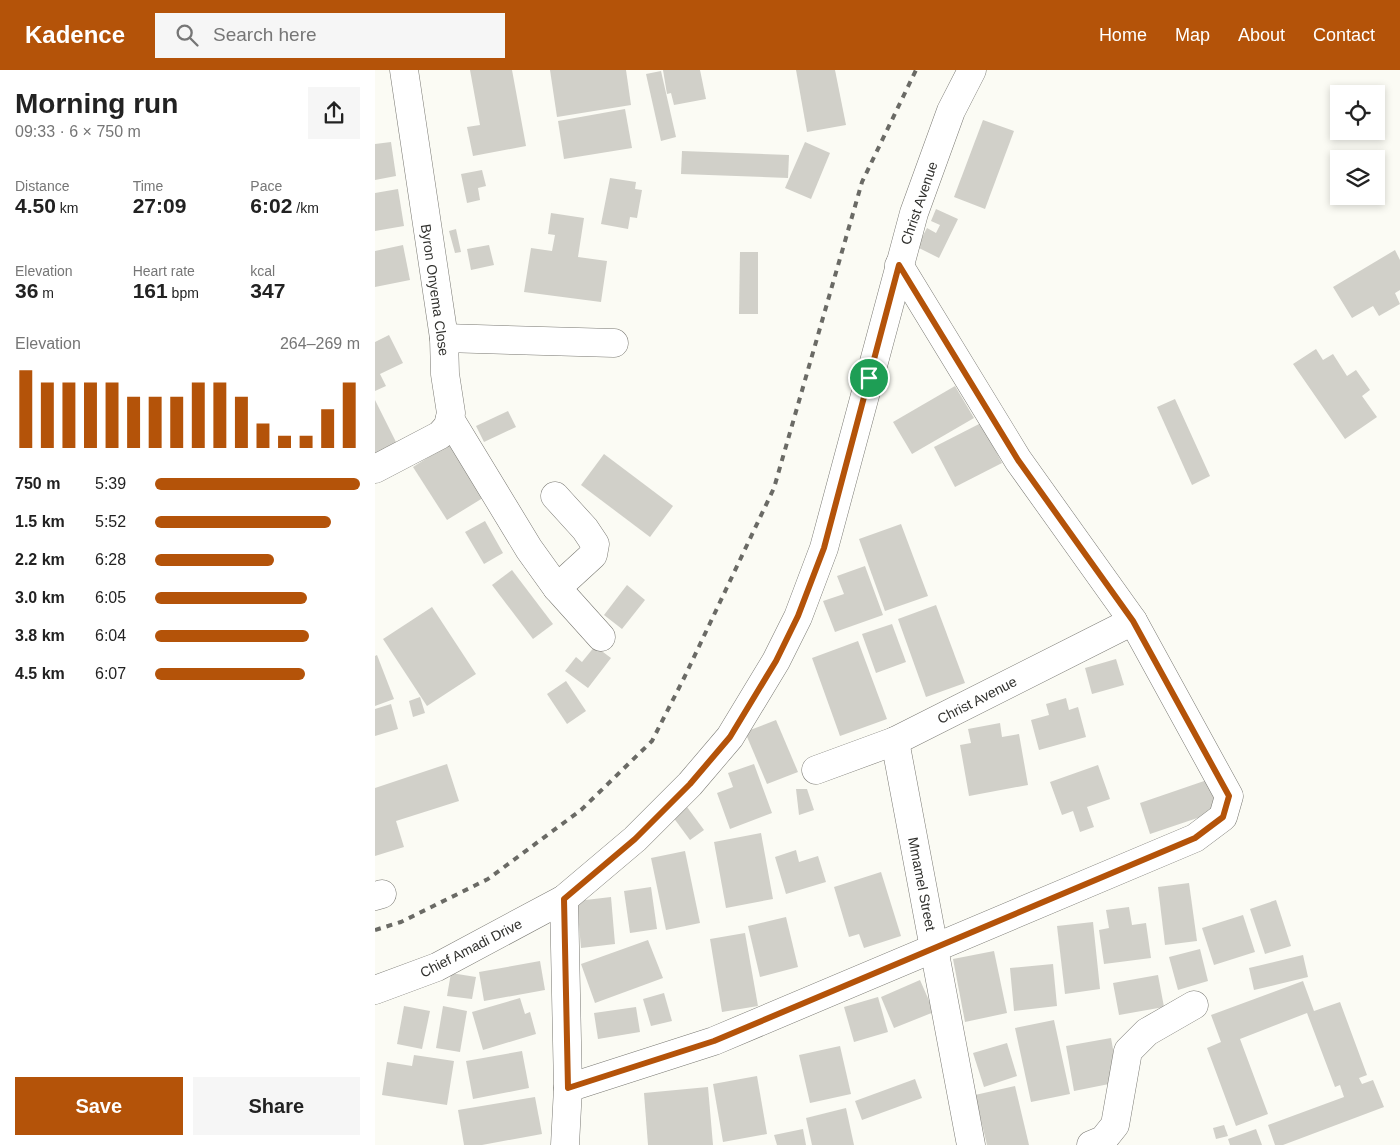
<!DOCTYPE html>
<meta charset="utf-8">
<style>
body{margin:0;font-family:Arial,sans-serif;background:#f6f6f6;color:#222;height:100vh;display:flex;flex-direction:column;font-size:19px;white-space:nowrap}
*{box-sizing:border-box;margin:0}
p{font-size:16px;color:#767676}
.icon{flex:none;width:28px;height:28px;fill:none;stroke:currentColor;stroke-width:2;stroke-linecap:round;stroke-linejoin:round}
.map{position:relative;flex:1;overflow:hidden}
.side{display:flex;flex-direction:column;background:#fff;width:375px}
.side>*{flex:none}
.controls{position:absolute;left:955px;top:15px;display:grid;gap:10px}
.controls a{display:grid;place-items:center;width:55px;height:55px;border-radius:0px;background:#fff;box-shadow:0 2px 8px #0003;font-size:25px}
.pin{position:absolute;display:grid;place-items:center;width:42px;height:42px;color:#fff;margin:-21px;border:2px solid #fff;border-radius:50%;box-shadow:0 1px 5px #0007}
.round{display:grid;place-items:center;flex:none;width:52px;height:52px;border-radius:0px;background:#f6f6f6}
.headline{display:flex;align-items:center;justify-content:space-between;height:85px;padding:0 15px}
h1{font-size:28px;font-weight:800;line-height:38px}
.figures{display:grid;grid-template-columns:repeat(3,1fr);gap:8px;height:85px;padding:5px 15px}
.figures div{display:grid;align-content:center}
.figures b{font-size:21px;font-weight:800}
.figures small{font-size:14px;font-weight:400}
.figures p{font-size:14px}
.chart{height:140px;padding:10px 15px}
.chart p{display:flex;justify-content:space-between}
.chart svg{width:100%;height:90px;margin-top:5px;stroke:#b45309;stroke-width:6}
.action{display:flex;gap:10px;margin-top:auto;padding:10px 15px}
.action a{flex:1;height:58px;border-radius:0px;background:#b45309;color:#fff;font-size:20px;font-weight:800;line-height:58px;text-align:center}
.action a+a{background:#f6f6f6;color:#222}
ul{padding:0 15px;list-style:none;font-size:16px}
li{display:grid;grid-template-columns:80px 60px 1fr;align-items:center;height:38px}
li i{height:12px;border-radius:6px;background:#b45309}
header{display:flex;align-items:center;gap:30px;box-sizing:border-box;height:70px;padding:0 25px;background:#b45309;color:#fff}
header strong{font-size:24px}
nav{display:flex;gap:28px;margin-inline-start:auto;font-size:18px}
.search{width:350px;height:45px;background:#f6f6f6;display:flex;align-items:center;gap:12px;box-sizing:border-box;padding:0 18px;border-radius:0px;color:#767676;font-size:19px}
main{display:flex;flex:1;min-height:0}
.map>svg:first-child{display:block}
.building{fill:#d1d0c9}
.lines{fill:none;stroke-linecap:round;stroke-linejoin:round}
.minor-casing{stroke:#7a7973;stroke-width:29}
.minor{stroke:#fff;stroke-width:28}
.rail{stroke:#6a6a65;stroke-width:4;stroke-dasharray:6 6;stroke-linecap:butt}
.route-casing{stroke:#fff;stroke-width:10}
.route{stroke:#b45309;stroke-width:6}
.labels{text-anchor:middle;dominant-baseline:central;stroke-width:4;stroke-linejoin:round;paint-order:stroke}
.street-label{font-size:14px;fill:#31312e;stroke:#fff}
</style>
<header>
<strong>Kadence</strong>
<div class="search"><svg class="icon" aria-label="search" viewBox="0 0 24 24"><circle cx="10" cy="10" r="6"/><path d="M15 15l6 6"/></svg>Search here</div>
<nav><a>Home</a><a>Map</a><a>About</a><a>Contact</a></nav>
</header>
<main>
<section class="side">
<div class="headline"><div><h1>Morning run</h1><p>09:33 · 6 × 750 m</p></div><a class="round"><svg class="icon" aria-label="share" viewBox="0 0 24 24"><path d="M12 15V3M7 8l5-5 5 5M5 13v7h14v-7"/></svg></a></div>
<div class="figures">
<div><p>Distance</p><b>4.50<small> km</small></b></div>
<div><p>Time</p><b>27:09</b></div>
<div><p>Pace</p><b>6:02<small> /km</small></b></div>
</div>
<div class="figures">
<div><p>Elevation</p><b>36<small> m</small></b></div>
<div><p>Heart rate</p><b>161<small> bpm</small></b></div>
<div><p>kcal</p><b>347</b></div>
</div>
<div class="chart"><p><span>Elevation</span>264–269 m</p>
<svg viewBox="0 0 160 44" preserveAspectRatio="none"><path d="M5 44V6M15 44V12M25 44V12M35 44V12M45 44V12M55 44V19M65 44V19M75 44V19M85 44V12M95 44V12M105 44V19M115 44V32M125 44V38M135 44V38M145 44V25M155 44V12"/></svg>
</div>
<ul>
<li><b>750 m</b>5:39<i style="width:100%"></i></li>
<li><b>1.5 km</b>5:52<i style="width:86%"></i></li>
<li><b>2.2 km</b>6:28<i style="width:58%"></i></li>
<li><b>3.0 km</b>6:05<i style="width:74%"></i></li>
<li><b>3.8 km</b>6:04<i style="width:75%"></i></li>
<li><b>4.5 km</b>6:07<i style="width:73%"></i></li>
</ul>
<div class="action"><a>Save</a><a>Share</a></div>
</section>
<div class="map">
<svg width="1025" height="1075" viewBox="0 0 1025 1075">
<rect width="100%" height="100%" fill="#fbfbf4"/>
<g class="building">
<path d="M95,0H137L151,76L98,86L92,57L105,55Z"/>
<path d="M175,0H251L256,35L182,47Z"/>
<path d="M288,0H325L331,29L299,35L296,23L292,24Z"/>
<path d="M421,0H460L471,55L432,62Z"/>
<path d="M286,1L301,67L286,71L271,4Z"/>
<path d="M250,39L257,78L189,89L183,51Z"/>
<path d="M608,50L639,61L610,139L579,127Z"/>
<path d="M16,72L21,106L0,110V74Z"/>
<path d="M430,72L455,83L436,129L410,118Z"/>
<path d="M307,81L414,85L413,108L306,104Z"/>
<path d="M107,100L111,116L103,118L105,130L92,133L86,104Z"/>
<path d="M235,108L261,112L260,119L267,120L262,148L255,147L253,159L226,154Z"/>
<path d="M23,119L29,156L0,161V123Z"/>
<path d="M561,139L583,149L564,188L542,177L552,158L561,163L565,155L556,151Z"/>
<path d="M176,143L209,148L203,187L232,191L226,232L149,222L156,178L177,181L180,165L173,164Z"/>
<path d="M81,159L86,182L80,183L74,161Z"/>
<path d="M28,175L35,210L0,217V181Z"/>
<path d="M114,175L119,195L96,200L92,179Z"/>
<path d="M1020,180L1025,190V220L1020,223L1025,234L1004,246L998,236L977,248L958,217Z"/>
<path d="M365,182H383V244H364Z"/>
<path d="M14,265L28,293L5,304L11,316L0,321V272Z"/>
<path d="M941,279L948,290L958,284L972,306L981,300L995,320L987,326L1002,347L970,369L918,294Z"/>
<path d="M580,316L599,348L537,384L518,352Z"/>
<path d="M800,329L835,406L817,415L782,337Z"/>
<path d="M0,330L22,374L0,384Z"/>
<path d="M133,341L141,357L109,372L101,356Z"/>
<path d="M606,353L627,393L580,417L559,377Z"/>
<path d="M82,369L116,423L72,450L38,397Z"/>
<path d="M229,384L298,436L275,467L206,415Z"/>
<path d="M110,451L128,483L109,494L90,462Z"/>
<path d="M526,454L553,526L510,541L484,469Z"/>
<path d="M490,496L508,545L460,562L448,531L469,524L462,506Z"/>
<path d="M137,500L178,554L158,569L117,515Z"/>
<path d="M252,515L270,530L247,559L229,545Z"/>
<path d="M561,535L590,613L551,627L523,549Z"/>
<path d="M57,537L101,604L52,636L8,569Z"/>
<path d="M517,554L531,592L501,603L487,564Z"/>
<path d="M483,571L512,649L465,666L437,588Z"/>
<path d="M220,576L236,588L213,618L190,601L201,587L207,592Z"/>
<path d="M2,585L19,629L0,636V586Z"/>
<path d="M741,589L749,615L717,624L710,598Z"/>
<path d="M191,611L211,641L192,654L172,624Z"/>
<path d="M45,627L50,643L38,647L34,631Z"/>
<path d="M691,628L694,640L703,637L711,667L664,680L656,650L674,645L671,634Z"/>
<path d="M16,634L23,659L0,666V639Z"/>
<path d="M401,650L423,702L392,714L370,662Z"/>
<path d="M625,653L627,667L644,664L653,715L594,726L585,675L596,673L593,659Z"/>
<path d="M72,694L84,731L21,751L29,777L0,786V718Z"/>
<path d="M379,694L397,743L355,759L342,723L358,717L353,703Z"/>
<path d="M723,695L735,729L712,737L719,757L705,762L698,741L687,745L675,712Z"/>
<path d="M835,709L846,740L775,764L765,733Z"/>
<path d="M421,719H432L439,740L424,745Z"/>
<path d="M312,737L329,760L315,770L298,747Z"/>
<path d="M386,763L398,829L351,838L339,772Z"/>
<path d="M421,780L424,792L443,786L451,812L411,824L400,787Z"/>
<path d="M310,781L325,853L291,860L276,788Z"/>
<path d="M506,802L526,866L489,878L484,864L474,867L459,817Z"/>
<path d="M814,813L822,871L790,875L783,817Z"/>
<path d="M276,817L282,859L255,863L249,821Z"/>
<path d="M236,827L240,874L206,878L202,831Z"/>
<path d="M901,830L916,876L890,884L875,839Z"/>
<path d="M754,837L757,855L771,853L776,888L729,894L724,860L734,858L731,840Z"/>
<path d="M868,845L880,882L839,895L827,858Z"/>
<path d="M411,847L423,897L385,907L373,856Z"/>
<path d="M718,852L725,919L690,924L682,856Z"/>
<path d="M370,863L383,936L347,942L335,869Z"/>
<path d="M273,870L288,908L220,933L206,894Z"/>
<path d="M825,879L833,911L803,920L794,887Z"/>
<path d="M619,881L632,943L590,952L578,889Z"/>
<path d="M928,885L933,907L879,920L874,898Z"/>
<path d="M165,891L170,920L109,931L104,902Z"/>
<path d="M678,894L682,936L639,941L635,898Z"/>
<path d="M76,903L101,907L97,929L72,926Z"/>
<path d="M783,905L789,937L744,945L738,913Z"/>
<path d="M545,910L559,942L519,958L506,927Z"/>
<path d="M928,911L939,941L965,932L992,1005L984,1008L987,1014L998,1010L1009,1037L908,1075H900L893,1055L969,1027L965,1015L960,1017L932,943L865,969L893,1044L861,1056L832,978L846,972L836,945Z"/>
<path d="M289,923L297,951L276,956L268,929Z"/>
<path d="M503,927L513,962L479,972L469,937Z"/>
<path d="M145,928L150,944L155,942L161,964L108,980L97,942Z"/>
<path d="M29,936L55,941L47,979L22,974Z"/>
<path d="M68,936L92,941L85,982L61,978Z"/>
<path d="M261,937L265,962L223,969L219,943Z"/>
<path d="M679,950L695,1024L656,1032L640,958Z"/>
<path d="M736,968L744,1012L699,1021L691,976Z"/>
<path d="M632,973L642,1006L609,1017L598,983Z"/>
<path d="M465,976L476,1024L435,1033L424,985Z"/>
<path d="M147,981L154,1018L98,1029L91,991Z"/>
<path d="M39,985L79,991L72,1035L7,1025L12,992L37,996Z"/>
<path d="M382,1006L392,1064L348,1072L338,1014Z"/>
<path d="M540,1009L547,1028L487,1050L480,1031Z"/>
<path d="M640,1016L654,1075H612L600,1025Z"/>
<path d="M333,1017L338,1075H273L269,1023Z"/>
<path d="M160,1027L167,1064L107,1075H89L83,1040Z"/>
<path d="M471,1038L479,1075H437L431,1048Z"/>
<path d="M849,1055L853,1066L841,1069L838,1058Z"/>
<path d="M428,1059L431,1075H402L399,1065Z"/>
<path d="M881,1059L887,1075H855L853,1069Z"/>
</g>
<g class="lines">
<g class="minor-casing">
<g id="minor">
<path d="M69,268L239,273"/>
<path d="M75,349L154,479L182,518L226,567"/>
<path d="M0,399L65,365L73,356L76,343L70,304L69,268L29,0"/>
<path d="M180,426L210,459L220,474L218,485L182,518"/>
<path d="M520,671L596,1075"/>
<path d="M441,700L520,671L758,551"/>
<path d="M0,826L7,824"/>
<path d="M189,829L193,1018L190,1075"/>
<path d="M0,920L62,897L189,829L260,769L315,714L355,667L401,591L423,547L449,478L539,143L576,41L597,0"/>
<path d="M193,1018L339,971L820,768L848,747L854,726L758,551L643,390L524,195"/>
<path d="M716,1075L728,1070L740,1055L753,981L772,962L819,935"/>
</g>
</g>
<use href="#minor" class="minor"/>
<path class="rail" d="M0,860L26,852L113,809L206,740L277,671L310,606L399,418L487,112L541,0"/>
</g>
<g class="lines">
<g class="route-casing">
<path id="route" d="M524,195L643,390L758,551L854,726L848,747L820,768L339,971L193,1018L189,829L260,769L315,714L355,667L401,591L423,546L449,478Z"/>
</g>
<use href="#route" class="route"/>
</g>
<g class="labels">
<g class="street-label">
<text transform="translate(544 133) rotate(-71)">Christ Avenue</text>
<text transform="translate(60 220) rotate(82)">Byron Onyema Close</text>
<text transform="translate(602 630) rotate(-27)">Christ Avenue</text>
<text transform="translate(547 814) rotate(79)">Mmamel Street</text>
<text transform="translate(96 878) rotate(-27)">Chief Amadi Drive</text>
</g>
</g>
</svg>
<div class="controls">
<a><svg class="icon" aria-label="locate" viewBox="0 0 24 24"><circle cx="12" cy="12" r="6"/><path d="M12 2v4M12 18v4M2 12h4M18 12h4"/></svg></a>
<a><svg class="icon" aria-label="layers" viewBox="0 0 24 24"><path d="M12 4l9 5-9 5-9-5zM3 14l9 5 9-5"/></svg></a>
</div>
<div class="pin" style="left:494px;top:308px;background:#1e9e55"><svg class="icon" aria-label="arrive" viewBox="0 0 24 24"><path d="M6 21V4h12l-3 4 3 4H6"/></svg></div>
</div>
</main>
